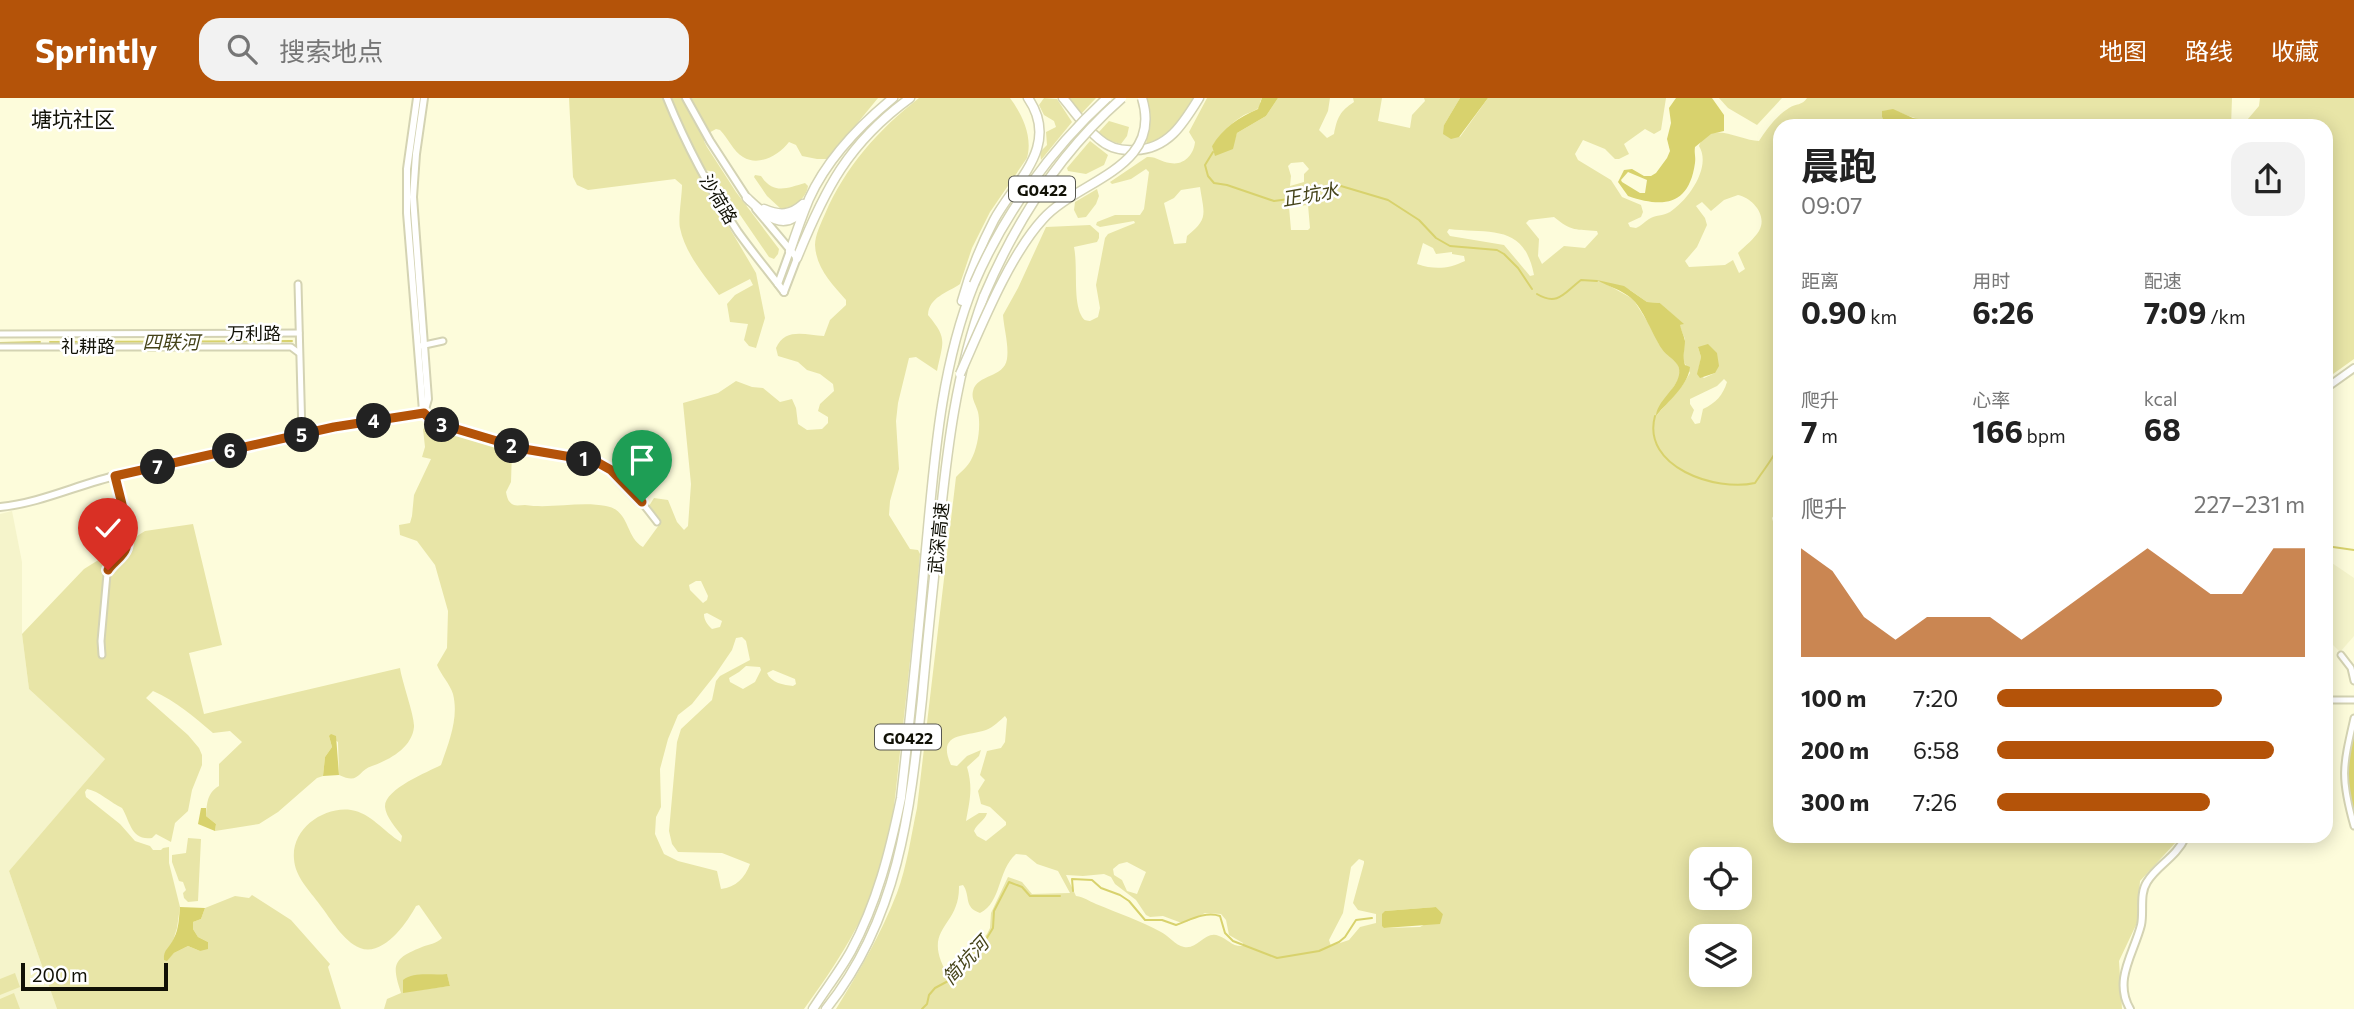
<!DOCTYPE html>
<html lang="zh">
<meta charset="utf-8">
<style>
body{margin:0;font-family:Commissioner,"Noto Sans SC",sans-serif;background:#f2f2f2;color:#222;height:100vh;display:flex;flex-direction:column;font-size:26px;white-space:nowrap}
*{box-sizing:border-box;margin:0}
p{font-size:23px;color:#767676}
.icon{flex:none;width:38px;height:38px;fill:none;stroke:currentColor;stroke-width:2;stroke-linecap:round;stroke-linejoin:round}
.map{position:relative;flex:1;overflow:hidden}
.side{position:absolute;left:1773px;top:21px;width:560px;height:724px;display:flex;flex-direction:column;background:#fff;border-radius:21px;box-shadow:0 4px 18px #0003}
.side>*{flex:none}
.buttons{position:absolute;left:1689px;top:749px;display:grid;gap:14px}
.buttons a{display:grid;place-items:center;width:63px;height:63px;border-radius:14px;background:#fff;box-shadow:0 4px 18px #0003;font-size:35px}
.scale{position:absolute;left:21px;bottom:18px;width:147px;box-sizing:border-box;padding-left:7px;border:4px solid #111106;border-top:0;font-size:19px;line-height:24px;white-space:nowrap;color:#111106;-webkit-text-stroke:5px #fff;paint-order:stroke}
.pin{position:absolute;display:grid;place-items:center;width:60px;height:60px;color:#fff;margin:-72px -30px;border-radius:50% 50% 50% 0;rotate:-45deg;box-shadow:0 0 7px #0007}
.pin .icon{rotate:45deg}
.km{position:absolute;width:35px;height:35px;margin:-18px;border-radius:50%;background:#222;color:#fff;font-size:19px;line-height:35px;text-align:center}
.round{display:grid;place-items:center;flex:none;width:74px;height:74px;border-radius:21px;background:#f2f2f2}
.summary{display:flex;align-items:center;justify-content:space-between;height:119px;padding:0 28px}
h1{font-size:38px;font-weight:700;line-height:52px}
.metrics{display:grid;grid-template-columns:repeat(3,1fr);gap:10px;height:119px;padding:7px 28px}
.metrics div{display:grid;align-content:center}
.metrics b{font-size:30px;font-weight:700}
.metrics small{font-size:19px;font-weight:400}
.metrics p{font-size:19px}
.chart{height:196px;padding:14px 28px}
.chart p{display:flex;justify-content:space-between}
.chart svg{width:100%;height:126px;margin-top:7px;fill:#b45309;opacity:.7}
ul{padding:0 28px;list-style:none;font-size:23px}
li{display:grid;grid-template-columns:112px 84px 1fr;align-items:center;height:52px}
li i{height:18px;border-radius:9px;background:#b45309}
header{display:flex;align-items:center;gap:42px;box-sizing:border-box;height:98px;padding:0 35px;background:#b45309;color:#fff}
header strong{font-size:33px}
nav{display:flex;gap:38px;margin-inline-start:auto;font-size:24px}
.search{width:490px;height:63px;background:#f2f2f2;display:flex;align-items:center;gap:18px;box-sizing:border-box;padding:0 24px;border-radius:21px;color:#767676;font-size:26px}
.map>svg:first-child{display:block}
.built{fill:#f5f4cb}
.green{fill:#e8e5a7;fill-rule:evenodd}
.water{fill:#d8d26d;fill-rule:evenodd}
.lines{fill:none;stroke-linecap:round;stroke-linejoin:round}
.stream{stroke:#d8d26d;stroke-width:2}
.tertiary-casing{stroke:#d4d3b3;stroke-width:9}
.secondary-casing{stroke:#d4d3b3;stroke-width:10}
.primary-casing{stroke:#d4d3b3;stroke-width:10}
.motorway-casing{stroke:#d4d3b3;stroke-width:11}
.tertiary{stroke:#fff;stroke-width:5}
.secondary{stroke:#fff;stroke-width:6}
.primary{stroke:#fff;stroke-width:6}
.motorway{stroke:#fff;stroke-width:8}
.motorway-bridge-casing{stroke:#d4d3b3;stroke-width:11;stroke-linecap:butt}
.motorway-bridge{stroke:#fff;stroke-width:8}
.route-casing{stroke:#fff;stroke-width:14}
.route{stroke:#b45309;stroke-width:9}
.labels{text-anchor:middle;dominant-baseline:central;stroke-width:5;stroke-linejoin:round;paint-order:stroke}
.shield{fill:#fff;stroke:#585851;stroke-width:2}
.shield-label{font-size:16px;font-weight:bold;fill:#111106}
.street-label{font-size:18px;fill:#111106;stroke:#fff}
.water-label{font-size:19px;font-style:italic;fill:#454319;stroke:#fff}
.quarter-label{font-size:21px;fill:#111106;stroke:#fff}
</style>
<header>
<strong>Sprintly</strong>
<div class="search"><svg class="icon" aria-label="search" viewBox="0 0 24 24"><circle cx="10" cy="10" r="6"/><path d="M15 15l6 6"/></svg>搜索地点</div>
<nav><a>地图</a><a>路线</a><a>收藏</a></nav>
</header>
<div class="map">
<svg width="2354" height="911" viewBox="0 0 2354 911">
<rect width="100%" height="100%" fill="#fdfcdb"/>
<g class="built">
<path d="M12,413L22,464V536L29,591L105,661L9,773L57,911H0V416Z"/>
<path d="M2326,461L2354,480V538L2340,554L2326,540Z"/>
</g>
<g class="green">
<path d="M569,0H878L828,61H817L802,58L796,47L789,44C779,57 759,69 743,59C733,53 728,40 720,32L716,31L705,37L704,43L707,49L736,94L779,151L778,156L774,161L769,159L710,73L704,72L701,77L706,90L756,175L765,220L756,250L749,248L744,242L748,226L730,224L727,206L735,197L753,187L750,181L719,197C704,177 685,155 680,130C678,121 682,98 682,87L675,81L588,92L577,87L573,79Z"/>
<path d="M919,0H1010C1022,16 1033,39 1027,60L990,114L972,150L960,186C947,195 929,199 928,217C948,241 943,243 937,273L916,259L909,260L898,305L896,323L899,371L890,403L889,417L910,451L918,452L920,456C915,519 908,583 901,646C896,686 894,728 882,767C867,820 836,867 804,911H384L387,901L401,895C392,867 392,861 422,849C429,846 436,846 442,840L419,807L416,808C407,825 383,859 360,850C343,843 331,821 320,807C310,793 295,779 294,761C291,731 324,708 351,712C371,715 384,734 401,744L402,738C396,730 386,719 385,709C384,691 428,674 441,667C449,644 459,620 453,596C450,586 441,577 437,567L447,550L448,513L435,467L417,443L400,437L399,427L410,425L412,418L414,397L431,361L422,359L425,349L423,331L431,327L512,352L511,384L506,394C507,399 508,405 514,407C517,408 521,407 525,407C551,411 580,403 606,408C630,412 625,439 643,449L659,427L658,421L649,408L654,400L668,402L677,424L684,432L688,428L691,386L683,305L718,295L736,283L752,289L763,290L780,304L792,301L796,310L798,326L807,332L822,331L828,325V319L818,313L820,306L834,293L833,286L820,276L807,272L798,264L778,258L776,250C785,229 806,237 824,238L830,222L846,207V202C832,186 816,170 815,147C815,137 821,125 825,116C845,69 879,31 919,0ZM696,483H701L708,498L707,502L703,505L690,492L689,487ZM707,515L722,523L720,529L712,531C707,526 704,522 704,516ZM742,539L746,543L750,562L720,578L716,583L712,602L681,631L677,644L669,733L672,746L678,754L722,755L750,766C745,780 736,789 721,791L717,773L678,763L664,756L655,736L656,719L661,709L660,671L668,641L678,617L692,606L715,577L732,552L736,540ZM746,568L760,569L761,572L755,584L743,591L730,584L729,580L739,574ZM773,572L795,581L796,586L793,588C784,587 771,585 767,575ZM423,877L433,878L447,877L450,888L403,894Z"/>
<path d="M1044,0L1057,1L1072,24L1041,62L1040,54L1047,47L1046,34L1056,29L1054,23L1044,17L1039,7Z"/>
<path d="M1069,0H1096L1081,16Z"/>
<path d="M1146,0H1194C1181,21 1170,38 1146,47L1150,16Z"/>
<path d="M1207,0H1262L1260,4L1261,8C1255,14 1248,14 1241,19C1229,27 1220,37 1212,48L1234,44L1237,35L1266,18L1278,0H1330L1328,13L1319,32L1327,40L1334,36C1337,20 1340,13 1354,4L1353,0H1382L1378,23L1410,30L1412,17L1425,3L1424,0H1460L1444,27L1460,39L1488,0H1666L1661,32L1654,36L1645,31L1624,46L1629,56L1619,61H1615L1605,51L1583,42L1575,56L1578,62L1611,82L1622,99L1641,107L1643,114L1641,119L1628,125L1630,129L1636,130C1641,128 1644,124 1649,121C1655,117 1663,118 1670,114C1688,102 1712,69 1699,48C1708,21 1741,43 1759,43C1766,32 1776,18 1789,10C1796,5 1802,8 1807,0H2232L2231,28H1926L1921,21C1905,19 1899,10 1882,13V19L1893,28H1780V408L1772,420L1774,427L1780,433V738L2178,739L2177,743L2140,783L2137,825L2119,863L2122,911H836C859,874 881,836 897,795C907,768 911,738 917,710L956,379C961,374 968,368 971,362C978,349 981,328 978,314C976,306 971,301 973,293C977,276 1004,280 1007,261C1009,247 1004,231 1003,217L1018,190L1046,129L1090,127L1099,135V140L1097,144L1074,149C1078,169 1073,201 1081,217C1084,223 1085,222 1090,223L1098,219L1100,210L1096,187L1105,140L1108,136L1135,125L1134,123L1100,129L1096,127L1097,124L1115,117H1140L1144,111L1149,74L1146,71L1131,81L1112,86L1110,84L1147,59C1156,58 1161,64 1170,65C1184,68 1194,56 1195,44L1189,34ZM1303,64L1309,71L1304,76V84L1290,88L1291,78L1288,68L1291,65ZM1200,89C1204,116 1209,120 1187,138L1186,145L1174,146L1164,105L1174,100L1181,92ZM1738,97C1752,100 1768,117 1759,133C1754,141 1745,148 1738,155L1745,171L1739,175L1733,162L1725,167L1689,169L1685,163L1697,149L1707,127L1705,120L1696,108L1702,104L1711,113L1724,102ZM1308,107L1310,130L1308,132H1291L1289,109ZM1554,119C1572,134 1576,131 1597,133L1598,136L1585,150L1564,148L1542,166L1538,158L1539,141L1526,125L1529,122ZM1449,131C1490,136 1524,125 1534,177L1530,178L1504,147L1450,138L1447,134ZM1423,145L1433,150L1436,156L1452,154V156L1464,158L1465,163C1448,171 1435,172 1417,166ZM1608,187L1630,192L1647,204L1660,205L1683,226L1679,227L1685,241L1683,262L1690,275L1682,288L1656,318L1679,280L1680,273L1677,265L1659,246L1654,234L1633,201ZM1698,249L1715,275L1704,280L1698,274L1701,259ZM1724,281L1727,284C1723,297 1716,305 1703,311L1700,325L1695,326L1691,320L1694,312L1690,306V301L1717,288ZM1005,618L1007,621L1005,644L1001,650L987,653L980,677L985,682L978,693L981,706L990,709L1006,724V727L986,743L977,738L974,733C977,725 985,723 987,715H979L966,723C970,701 973,690 967,669L979,658L981,652L967,658L957,668L951,667C936,634 965,639 986,632C994,629 999,623 1005,618ZM1016,756L1026,757L1037,766L1058,773L1070,795L1032,796L1022,784L1008,779L991,815L990,830L987,836L967,858L952,884C916,828 960,833 959,788L963,787C971,798 963,809 980,815C1002,804 997,773 1016,756ZM1359,761L1364,763V765L1353,805L1358,812L1376,816V825L1360,829L1349,842L1331,848L1329,842L1343,815L1351,769ZM1701,761H1740V800H1701ZM1127,764L1146,774L1137,796L1127,793L1122,782L1114,777L1113,771L1119,766ZM1104,776L1111,779L1115,786L1136,802L1146,817L1150,819L1163,818L1179,824H1186L1205,815L1221,816L1226,822L1229,837L1243,845V848C1232,849 1228,841 1219,838C1205,832 1198,852 1184,849C1175,847 1169,838 1161,834C1141,823 1118,815 1096,806C1089,803 1084,799 1076,798L1066,777L1083,778ZM1436,809L1443,816L1420,829L1384,830L1385,813ZM1701,838H1740V877H1701Z"/>
<path d="M1719,0H1782L1757,27L1728,10Z"/>
<path d="M2260,0H2354V261L2326,281V28H2242L2259,8Z"/>
<path d="M1109,23L1129,29L1127,38L1121,46L1107,42L1098,35Z"/>
<path d="M1090,43L1108,57L1104,67L1086,76L1068,73L1067,70Z"/>
<path d="M755,77L761,78C774,97 787,90 805,85L808,88C806,101 794,109 781,111L767,98L754,79Z"/>
<path d="M1097,91L1099,98L1096,106L1086,119L1078,120L1074,112L1075,104Z"/>
<path d="M193,426L222,547L189,555L204,616L400,570C402,584 415,619 414,629C412,650 389,662 372,668C357,673 360,687 339,677L338,644L329,638L332,649L325,659L323,678L317,680L278,714L259,726L215,733L216,726L206,718C207,705 207,695 219,688V666L242,644L230,633L213,635C194,619 176,603 153,593L146,600L188,637L199,650L202,657V667L192,692L188,713L175,725L171,744L156,736L152,740C131,743 130,723 122,710C111,705 99,693 87,691L85,694L86,699L120,726L135,743L150,748L153,752H161L163,750L169,749V765L180,809L177,830L167,862L174,855L188,848L200,853L208,844L198,839L193,831V824L201,821L205,810L235,798L249,800L252,797L291,822L330,866L328,869L341,911H57L9,773L105,661L29,591L22,536L84,471L145,433Z"/>
<path d="M188,740L201,741L198,803L188,804L184,800L183,795L186,792L183,784L179,783L172,764V757L186,755Z"/>
<path d="M15,875L20,889L0,897V881Z"/>
<path d="M14,895L20,911H0V901Z"/>
</g>
<g class="water">
<path d="M1262,0H1278L1266,18L1237,35L1233,51L1215,58L1212,48C1223,30 1239,19 1258,11Z"/>
<path d="M1460,0H1488L1459,39L1451,41L1443,36L1444,27Z"/>
<path d="M1676,0H1712L1724,17V33L1711,36L1695,49C1694,55 1696,59 1695,65C1689,108 1663,110 1628,98L1618,84L1624,72L1632,71L1644,78H1651L1656,75L1667,60L1670,53L1667,41L1671,25L1669,10ZM1628,74L1647,82L1645,95H1640L1622,84L1621,82Z"/>
<path d="M1893,11L1913,20L1921,21L1926,28H1893L1890,24H1885L1882,19V13Z"/>
<path d="M1597,182L1624,188L1647,204L1660,205L1684,226L1680,227C1681,232 1684,238 1685,243C1685,252 1682,258 1685,267L1690,269C1688,288 1668,303 1656,318C1657,303 1676,292 1679,277C1682,264 1668,260 1662,251C1653,238 1643,210 1631,200C1622,192 1607,188 1597,182Z"/>
<path d="M1708,246L1717,255L1719,268L1715,275L1700,280L1697,276L1701,259L1698,249Z"/>
<path d="M2354,635V714C2344,685 2347,664 2354,635Z"/>
<path d="M331,636L336,638L339,677L323,678L325,659L332,649L329,638Z"/>
<path d="M201,710H206V718L216,726L215,733L198,726Z"/>
<path d="M180,809L205,810L201,821L193,824V831L198,839L208,844V851L200,853L188,848L174,855L167,863L164,862C163,851 170,850 174,840C179,831 179,819 180,809Z"/>
<path d="M1436,809L1443,816L1440,826L1384,830L1382,828V816L1385,813Z"/>
<path d="M447,876L450,888L403,895V882C415,873 432,878 447,876Z"/>
</g>
<g class="lines">
<g class="stream">
<path d="M1213,54L1205,67L1208,78L1214,85L1227,87L1274,103L1304,99L1329,90L1341,88L1388,102L1419,122L1436,140L1450,148L1497,152L1504,156L1518,170L1532,191"/>
<path d="M1537,196C1558,209 1565,194 1581,182L1597,183"/>
<path d="M50,244L292,243"/>
<path d="M0,245L40,244"/>
<path d="M1655,318C1641,369 1716,394 1755,385C1764,371 1774,360 1780,345"/>
<path d="M2326,448L2354,452"/>
<path d="M1073,793L1072,781L1092,782L1101,790L1120,797L1129,803L1145,822H1162L1176,827C1190,822 1205,813 1220,818L1225,835L1233,843L1277,860L1319,853L1339,844L1345,839L1356,822L1372,820"/>
<path d="M922,911L927,906L929,897L935,890L950,882L968,855L982,848L993,830L994,813L1009,784L1022,789L1030,798H1060"/>
</g>
<g class="tertiary-casing">
<g id="tertiary">
<path d="M298,186L302,337"/>
<path d="M0,236L299,235"/>
<path d="M420,248L443,243"/>
<path d="M0,249H291L299,255"/>
<path d="M424,315L433,324L524,351L600,365C623,379 641,403 657,424"/>
<path d="M102,557L101,543L107,476C111,466 119,463 124,454C133,440 118,395 115,378"/>
<path d="M2341,557L2351,570L2354,583"/>
<path d="M2326,602H2354"/>
<path d="M2354,620C2343,668 2340,679 2354,728"/>
</g>
</g>
<g class="secondary-casing">
<g id="secondary">
<path d="M417,0L407,71V115L423,313"/>
<path d="M2326,290L2354,270"/>
<path d="M424,315L428,301L413,99L416,56L424,0"/>
<path d="M0,409C41,405 79,386 119,377C220,354 321,331 424,315"/>
<path d="M2130,911C2113,882 2134,855 2141,827C2144,814 2139,796 2147,784C2157,767 2176,760 2186,738"/>
</g>
</g>
<g class="primary-casing">
<g id="primary">
<path d="M667,0C686,47 710,92 738,134C753,155 769,174 784,194"/>
<path d="M686,0L710,43L749,103"/>
<path d="M756,111L797,160L784,194"/>
<path d="M778,186L790,153"/>
</g>
</g>
<g class="motorway-casing">
<g id="motorway">
<path d="M1063,0C1075,14 1085,30 1099,41C1109,50 1122,53 1135,52C1168,51 1183,26 1199,0"/>
<path d="M747,100C764,116 784,137 804,110"/>
<path d="M764,111C780,118 791,117 803,106"/>
<path d="M790,153C796,135 802,118 809,101C827,61 860,27 893,0"/>
<path d="M797,160C825,91 848,45 910,0"/>
<path d="M962,203C970,174 980,149 994,122C1015,83 1061,48 1028,0"/>
<path d="M813,911C825,892 840,873 851,853C877,805 890,753 901,700C910,621 918,541 925,462C934,369 939,273 974,186"/>
<path d="M826,911C899,820 910,713 922,601C927,545 933,488 939,432C947,352 956,274 984,198"/>
</g>
</g>
<use href="#tertiary" class="tertiary"/>
<use href="#secondary" class="secondary"/>
<use href="#primary" class="primary"/>
<use href="#motorway" class="motorway"/>
<g class="motorway-bridge-casing">
<g id="motorway-bridge">
<path d="M974,186C1004,116 1051,51 1107,0"/>
<path d="M984,198C1016,123 1060,54 1122,0"/>
<path d="M960,276C981,229 1009,158 1043,121C1078,82 1164,70 1142,0"/>
</g>
</g>
<use href="#motorway-bridge" class="motorway-bridge"/>
</g>
<g class="lines">
<g class="route-casing">
<path id="route" d="M108,472C113,464 123,459 126,450C131,433 119,396 115,378L334,329L424,315L433,324L524,351L595,363L611,372L642,404"/>
</g>
<use href="#route" class="route"/>
</g>
<g class="labels">
<g class="shield">
<rect x="1009" y="78.5" width="66" height="25" rx="5"/>
<rect x="875" y="626.5" width="66" height="25" rx="5"/>
</g>
<g class="shield-label">
<text x="1042" y="91">G0422</text>
<text x="908" y="639">G0422</text>
</g>
<g class="street-label">
<text transform="translate(719 101) rotate(59)">沙荷路</text>
<text x="254" y="235">万利路</text>
<text x="88" y="248">礼耕路</text>
<text transform="translate(938 440) rotate(-84)">武深高速</text>
</g>
<g class="water-label">
<text transform="translate(1310 96) rotate(-10)">正坑水</text>
<text x="171" y="243">四联河</text>
<text transform="translate(965 862) rotate(-47)">简坑河</text>
</g>
<g class="quarter-label">
<text x="73" y="20">塘坑社区</text>
</g>
</g>
</svg>
<div class="buttons">
<a><svg class="icon" aria-label="locate" viewBox="0 0 24 24"><circle cx="12" cy="12" r="6"/><path d="M12 2v4M12 18v4M2 12h4M18 12h4"/></svg></a>
<a><svg class="icon" aria-label="layers" viewBox="0 0 24 24"><path d="M12 4l9 5-9 5-9-5zM3 14l9 5 9-5"/></svg></a>
</div>
<div class="scale">200 m</div>
<div class="pin" style="left:642px;top:404px;background:#1e9e55"><svg class="icon" aria-label="arrive" viewBox="0 0 24 24"><path d="M6 21V4h12l-3 4 3 4H6"/></svg></div>
<div class="pin" style="left:108px;top:472px;background:#d93025"><svg class="icon" aria-label="check" viewBox="0 0 24 24"><path d="M5 12l5 5 9-10"/></svg></div>
<b class="km" style="left:584px;top:361px">1</b>
<b class="km" style="left:512px;top:348px">2</b>
<b class="km" style="left:442px;top:327px">3</b>
<b class="km" style="left:374px;top:323px">4</b>
<b class="km" style="left:302px;top:337px">5</b>
<b class="km" style="left:230px;top:353px">6</b>
<b class="km" style="left:158px;top:369px">7</b>
<section class="side">
<div class="summary"><div><h1>晨跑</h1><p>09:07</p></div><a class="round"><svg class="icon" aria-label="share" viewBox="0 0 24 24"><path d="M12 15V3M7 8l5-5 5 5M5 13v7h14v-7"/></svg></a></div>
<div class="metrics">
<div><p>距离</p><b>0.90<small> km</small></b></div>
<div><p>用时</p><b>6:26</b></div>
<div><p>配速</p><b>7:09<small> /km</small></b></div>
</div>
<div class="metrics">
<div><p>爬升</p><b>7<small> m</small></b></div>
<div><p>心率</p><b>166<small> bpm</small></b></div>
<div><p>kcal</p><b>68</b></div>
</div>
<div class="chart"><p><span>爬升</span>227–231 m</p>
<svg viewBox="0 0 160 44" preserveAspectRatio="none"><path d="M0 44V6L10 14L20 30L30 38L40 30L50 30L60 30L70 38L80 30L90 22L100 14L110 6L120 14L130 22L140 22L150 6L160 6V44z"/></svg>
</div>
<ul>
<li><b>100 m</b>7:20<i style="width:73%"></i></li>
<li><b>200 m</b>6:58<i style="width:90%"></i></li>
<li><b>300 m</b>7:26<i style="width:69%"></i></li>
</ul>
</section>
</div>
